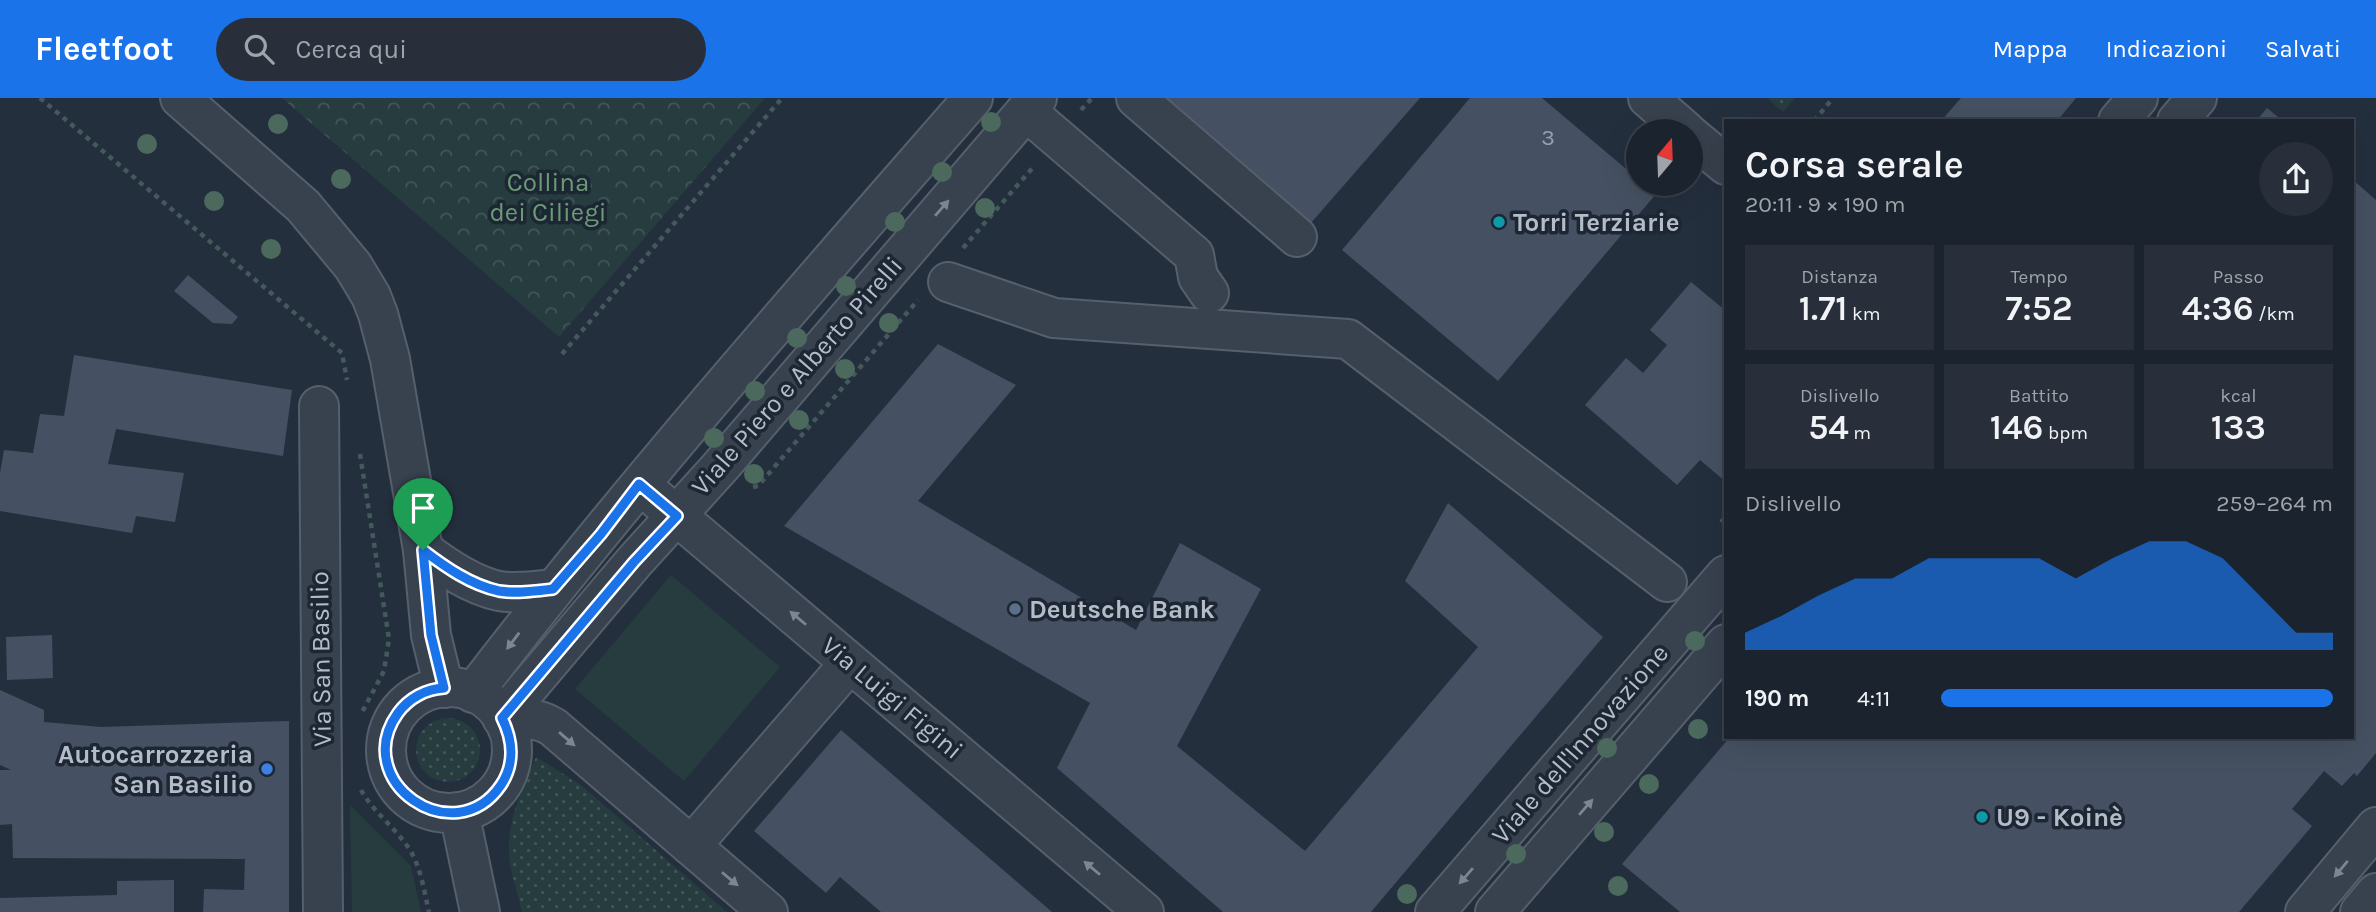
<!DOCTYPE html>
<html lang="it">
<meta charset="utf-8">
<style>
body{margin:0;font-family:Karla,sans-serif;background:#282f3a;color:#f1f3f6;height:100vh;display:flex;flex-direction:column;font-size:26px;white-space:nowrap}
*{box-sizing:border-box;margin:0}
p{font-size:23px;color:#a0a4aa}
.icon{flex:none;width:38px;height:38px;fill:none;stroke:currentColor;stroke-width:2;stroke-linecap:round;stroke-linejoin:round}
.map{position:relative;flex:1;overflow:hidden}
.panel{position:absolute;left:1724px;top:21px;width:630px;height:620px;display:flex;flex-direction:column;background:#1b232e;border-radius:0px;box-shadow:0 7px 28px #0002,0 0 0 2px #39404a}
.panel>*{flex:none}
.needle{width:46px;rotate:19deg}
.fabs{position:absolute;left:1626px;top:21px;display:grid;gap:14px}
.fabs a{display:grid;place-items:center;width:77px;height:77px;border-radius:50%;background:#1b232e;box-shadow:0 7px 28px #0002,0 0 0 2px #39404a;font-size:35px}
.pin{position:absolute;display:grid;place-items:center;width:60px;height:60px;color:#fff;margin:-72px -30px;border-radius:50% 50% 50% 0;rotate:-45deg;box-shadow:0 0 7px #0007}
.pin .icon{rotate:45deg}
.round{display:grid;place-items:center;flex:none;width:74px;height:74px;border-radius:37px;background:#282f3a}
.head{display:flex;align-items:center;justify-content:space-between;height:119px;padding:0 21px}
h1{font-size:38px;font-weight:600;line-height:52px}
.figures{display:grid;grid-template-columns:repeat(3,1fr);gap:10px;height:119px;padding:7px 21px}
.figures div{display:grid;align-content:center;border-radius:0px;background:#282f3a;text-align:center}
.figures b{font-size:35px;font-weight:600}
.figures small{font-size:19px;font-weight:400}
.figures p{font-size:19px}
.chart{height:196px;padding:14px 21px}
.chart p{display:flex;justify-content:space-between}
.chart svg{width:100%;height:126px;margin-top:7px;fill:#1a73e8;opacity:.7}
ul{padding:0 21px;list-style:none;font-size:23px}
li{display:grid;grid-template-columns:112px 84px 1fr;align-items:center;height:52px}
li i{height:18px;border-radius:9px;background:#1a73e8}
header{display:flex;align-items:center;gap:42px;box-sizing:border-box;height:98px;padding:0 35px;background:#1a73e8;color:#fff}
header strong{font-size:33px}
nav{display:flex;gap:38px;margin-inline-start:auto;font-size:24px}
.search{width:490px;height:63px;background:#282f3a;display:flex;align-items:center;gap:18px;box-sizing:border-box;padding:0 24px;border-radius:38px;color:#a0a4aa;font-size:26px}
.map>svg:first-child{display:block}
.grass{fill:url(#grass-dots)}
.forest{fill:url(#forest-crowns)}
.garden{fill:#263c3f}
.building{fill:#455162}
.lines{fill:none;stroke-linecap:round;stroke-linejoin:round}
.minor-casing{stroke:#565f6c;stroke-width:42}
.path{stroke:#44595c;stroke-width:4.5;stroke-dasharray:5 5;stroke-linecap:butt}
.minor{stroke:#38414e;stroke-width:38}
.tree{fill:#4b6a5d}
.oneway{fill:#7c8592}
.route-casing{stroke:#fff;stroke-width:14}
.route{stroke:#1a73e8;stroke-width:9}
.culture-dot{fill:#0f9aa8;stroke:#1d2633;stroke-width:2.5}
.service-dot{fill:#5c6f8a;stroke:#1d2633;stroke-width:2.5}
.shop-dot{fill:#3f7fe0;stroke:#1d2633;stroke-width:2.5}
.labels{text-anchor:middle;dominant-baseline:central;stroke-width:7;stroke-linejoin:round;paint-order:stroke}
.number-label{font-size:23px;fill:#98a1af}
.park-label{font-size:26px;fill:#6b9a76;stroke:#1d2633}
.poi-label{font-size:26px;font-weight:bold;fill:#b4bcc9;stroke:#1d2633;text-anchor:start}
.street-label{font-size:26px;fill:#b4bcc9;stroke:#1d2633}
</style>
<header>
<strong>Fleetfoot</strong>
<div class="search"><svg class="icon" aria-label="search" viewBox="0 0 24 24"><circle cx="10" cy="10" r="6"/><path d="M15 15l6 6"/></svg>Cerca qui</div>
<nav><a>Mappa</a><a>Indicazioni</a><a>Salvati</a></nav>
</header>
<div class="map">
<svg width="2376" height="814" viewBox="0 0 2376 814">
<defs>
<pattern id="grass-dots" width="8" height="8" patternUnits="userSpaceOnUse" patternTransform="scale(1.75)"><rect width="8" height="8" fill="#263c3f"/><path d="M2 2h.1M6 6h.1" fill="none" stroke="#435659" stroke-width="1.8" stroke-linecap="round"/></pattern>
<pattern id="forest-crowns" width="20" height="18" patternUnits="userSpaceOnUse" patternTransform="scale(1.75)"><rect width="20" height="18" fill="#263c3f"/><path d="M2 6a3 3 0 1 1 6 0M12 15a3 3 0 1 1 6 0" fill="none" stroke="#435659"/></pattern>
</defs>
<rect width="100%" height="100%" fill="#242f3e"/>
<g class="grass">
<path d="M1767,0H1795L1783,14Z"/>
<circle cx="448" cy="652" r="32"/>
<path d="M536,659L581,687L727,814H522C518,794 508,770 509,749C509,718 524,687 536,659Z"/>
</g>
<path class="forest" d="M282,0H765L559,239Z"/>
<g class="garden">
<path d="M671,477L780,569L684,683L575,591Z"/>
<path d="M350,707L411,768L421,814H352Z"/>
</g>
<g class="building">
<path d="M1166,0H1420L1310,126Z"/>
<path d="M1470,0H1542L1638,81V86H1644L1656,96L1498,283L1342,152Z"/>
<path d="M1961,0H2076L2057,23H1941Z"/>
<path d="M2267,10L2283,23H2256Z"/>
<path d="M2352,81L2376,102V655L2357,678L2354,675L2342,688L2324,673L2292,711L2312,728L2239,814H1680L1622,766L1730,639H2352Z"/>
<path d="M188,177L238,219L232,226L213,225L174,193Z"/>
<path d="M1691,184L1726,213V384L1700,362L1677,387L1585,307L1626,260L1643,275L1667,247L1650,232Z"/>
<path d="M938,246L1016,287L918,403L1136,532L1180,445L1261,491L1177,648L1305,753L1478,549L1405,483L1448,405L1603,539L1371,814H1223L1057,670L1090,605L784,428Z"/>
<path d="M74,257L292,292L283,358L116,331L108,366L184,375L175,424L136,418L132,435L0,413V375L4,352L33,355L40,316L64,318Z"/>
<path d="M52,537L53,580L7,582L6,539Z"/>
<path d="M0,592L44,612V624L101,629L289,623V814H203L204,791L244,792L245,761L13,760L12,726L0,727V672H11L0,667Z"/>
<path d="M841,632L1052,814H881L840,779L826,795L754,733Z"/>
<path d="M174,782V814H0V800L117,797V783Z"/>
</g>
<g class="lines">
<g class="minor-casing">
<g id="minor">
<path d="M180,0L303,108L353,168L371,198L378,216L390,261L423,452L431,537L444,590"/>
<path d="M1136,0L1297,139"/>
<path d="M1648,0L1686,33"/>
<path d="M1026,13L1194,157L1198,179L1209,195"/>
<path d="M2118,23L2138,0"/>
<path d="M2177,23L2197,0"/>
<path d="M1690,37L1726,67"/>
<path d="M948,184L1054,220L1348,241L1667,484"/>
<path d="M319,308L323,814"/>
<path d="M657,401L1144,814"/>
<path d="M423,452C445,469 471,487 499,493C517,496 536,493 553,491"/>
<circle cx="449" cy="652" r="63"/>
<path d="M473,595C631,389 803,195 973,0"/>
<path d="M502,620L634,464L721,368L1037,0"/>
<path d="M507,629C524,620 536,619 553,629L768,814"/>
<path d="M459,714L480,814"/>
<path d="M691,748L850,565"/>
<path d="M1435,814L1726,477"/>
<path d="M1495,814L1726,546"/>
<path d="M2305,814L2376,729"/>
<path d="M2360,814L2376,795"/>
</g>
</g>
<g class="path">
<path d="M40,0L342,255L347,282"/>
<path d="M1081,12L1092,0"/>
<path d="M1814,23L1833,0"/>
<path d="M963,150L1035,67"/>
<path d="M562,256L782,0"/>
<path d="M360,356L389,541L384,573L361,616"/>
<path d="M753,389L758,388L918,202"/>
<path d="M1721,424L1726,419"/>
<path d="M361,692C374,715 396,730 410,752C421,770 424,793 429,814"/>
</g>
<use href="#minor" class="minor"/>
</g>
<g class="tree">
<circle cx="991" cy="24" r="10"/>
<circle cx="278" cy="26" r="10"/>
<circle cx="147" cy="46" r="10"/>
<circle cx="942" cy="74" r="10"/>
<circle cx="341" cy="81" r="10"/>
<circle cx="214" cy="103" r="10"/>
<circle cx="985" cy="110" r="10"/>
<circle cx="895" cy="124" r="10"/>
<circle cx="271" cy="151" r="10"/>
<circle cx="846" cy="188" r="10"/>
<circle cx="889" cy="225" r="10"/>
<circle cx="797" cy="240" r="10"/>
<circle cx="845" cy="271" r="10"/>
<circle cx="755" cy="293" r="10"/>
<circle cx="799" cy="322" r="10"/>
<circle cx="714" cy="340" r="10"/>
<circle cx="754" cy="376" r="10"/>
<circle cx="1695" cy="543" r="10"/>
<circle cx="1698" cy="631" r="10"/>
<circle cx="1607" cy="650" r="10"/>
<circle cx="1649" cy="686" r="10"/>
<circle cx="1604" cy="734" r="10"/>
<circle cx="1516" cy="756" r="10"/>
<circle cx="1618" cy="788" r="10"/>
<circle cx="1407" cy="796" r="10"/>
</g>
<defs><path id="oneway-solid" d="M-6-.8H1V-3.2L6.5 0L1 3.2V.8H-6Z" transform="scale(1.75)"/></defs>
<g class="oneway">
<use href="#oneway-solid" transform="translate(942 110) rotate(-49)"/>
<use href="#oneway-solid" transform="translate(798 520) rotate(-140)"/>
<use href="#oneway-solid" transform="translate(513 543) rotate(127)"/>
<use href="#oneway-solid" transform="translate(567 641) rotate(41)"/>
<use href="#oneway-solid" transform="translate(1586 709) rotate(-49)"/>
<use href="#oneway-solid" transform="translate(1092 770) rotate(-140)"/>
<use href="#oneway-solid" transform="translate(2341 771) rotate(130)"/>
<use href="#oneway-solid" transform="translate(1466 778) rotate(131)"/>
<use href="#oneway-solid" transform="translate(730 781) rotate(40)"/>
</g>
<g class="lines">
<g class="route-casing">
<path id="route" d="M639,386L677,418L634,464L502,620C513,642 515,666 501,687C454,756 349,683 398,615C409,600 426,591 444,590L431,537L423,452C445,469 471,487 499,493C516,496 536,493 553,491L601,436Z"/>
</g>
<use href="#route" class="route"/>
</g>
<g class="culture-dot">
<circle cx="1499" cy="124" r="7"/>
<circle cx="1982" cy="719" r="7"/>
</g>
<circle class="service-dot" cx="1015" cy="511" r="7"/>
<circle class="shop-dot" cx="267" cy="671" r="7"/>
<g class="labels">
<g class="number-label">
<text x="1548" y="39">3</text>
</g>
<g class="park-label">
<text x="548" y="84">Collina<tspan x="548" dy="30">dei Ciliegi</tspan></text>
</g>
<g class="poi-label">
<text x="1513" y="124">Torri Terziarie</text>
<text x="1029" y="511">Deutsche Bank</text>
<text x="253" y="656" text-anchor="end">Autocarrozzeria<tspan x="253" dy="30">San Basilio</tspan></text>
<text x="1996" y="719">U9 - Koinè</text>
</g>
<g class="street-label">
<text transform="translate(797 278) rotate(-49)">Viale Piero e Alberto Pirelli</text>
<text transform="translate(321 561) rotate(-91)">Via San Basilio</text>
<text transform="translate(892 600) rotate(40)">Via Luigi Figini</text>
<text transform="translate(1580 646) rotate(-49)">Viale dell'Innovazione</text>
</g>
</g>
</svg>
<div class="fabs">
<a><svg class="needle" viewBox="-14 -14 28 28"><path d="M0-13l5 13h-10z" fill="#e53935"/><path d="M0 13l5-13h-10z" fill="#a0a4aa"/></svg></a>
</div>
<div class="pin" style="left:423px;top:452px;background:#1e9e55"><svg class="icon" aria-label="arrive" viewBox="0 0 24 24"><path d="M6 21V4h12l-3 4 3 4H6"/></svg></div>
<section class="panel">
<div class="head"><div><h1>Corsa serale</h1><p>20:11 · 9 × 190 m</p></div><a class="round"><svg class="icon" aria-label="share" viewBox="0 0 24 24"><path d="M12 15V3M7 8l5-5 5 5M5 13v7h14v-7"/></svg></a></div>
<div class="figures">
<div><p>Distanza</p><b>1.71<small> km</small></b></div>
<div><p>Tempo</p><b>7:52</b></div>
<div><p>Passo</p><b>4:36<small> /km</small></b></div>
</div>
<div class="figures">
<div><p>Dislivello</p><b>54<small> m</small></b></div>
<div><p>Battito</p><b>146<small> bpm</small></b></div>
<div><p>kcal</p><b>133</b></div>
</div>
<div class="chart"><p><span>Dislivello</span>259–264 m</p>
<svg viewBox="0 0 160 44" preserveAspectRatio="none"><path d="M0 44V38L10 32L20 25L30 19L40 19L50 12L60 12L70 12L80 12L90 19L100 12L110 6L120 6L130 12L140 25L150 38L160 38V44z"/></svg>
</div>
<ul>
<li><b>190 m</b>4:11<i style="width:100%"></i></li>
</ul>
</section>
</div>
